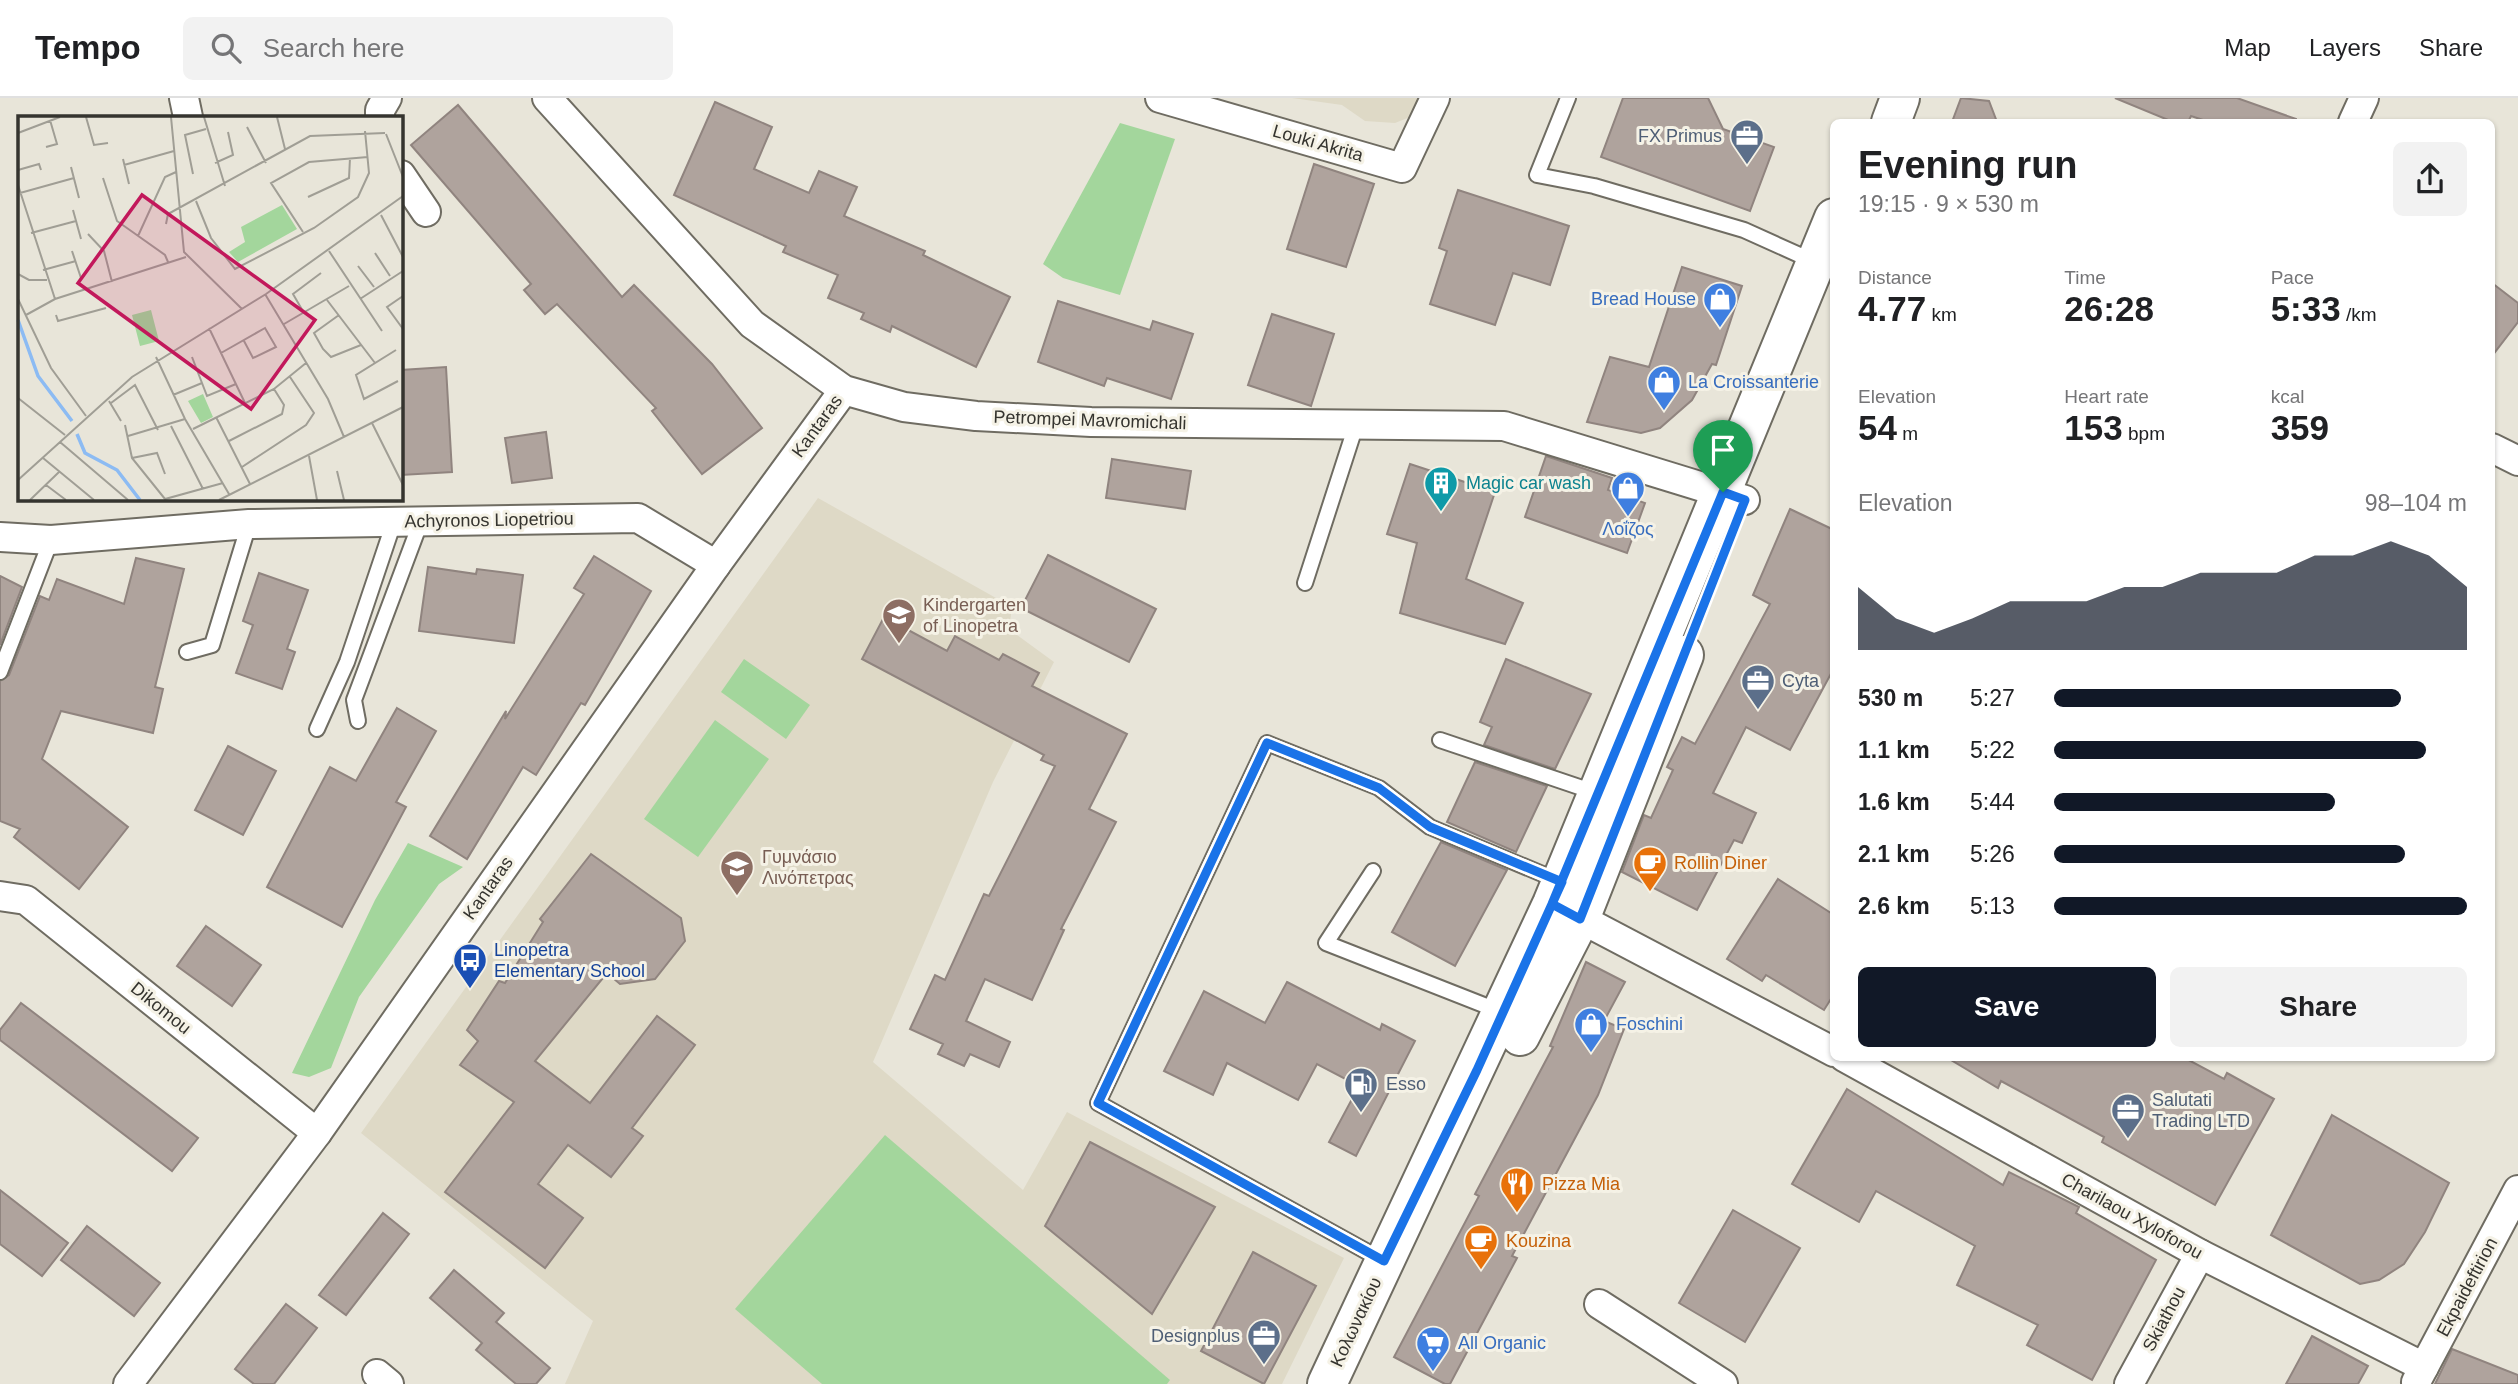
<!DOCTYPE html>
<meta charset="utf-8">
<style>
body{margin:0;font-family:Helvetica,sans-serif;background:#f2f2f2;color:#202124;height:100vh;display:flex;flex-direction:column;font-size:26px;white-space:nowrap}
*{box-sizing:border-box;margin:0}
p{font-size:23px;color:#757577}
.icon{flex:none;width:38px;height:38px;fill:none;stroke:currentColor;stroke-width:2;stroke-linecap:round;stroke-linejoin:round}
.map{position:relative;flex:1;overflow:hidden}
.drawer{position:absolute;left:1830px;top:21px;width:665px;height:942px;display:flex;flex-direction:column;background:#fff;border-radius:10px;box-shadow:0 2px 5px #0004}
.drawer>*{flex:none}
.pin{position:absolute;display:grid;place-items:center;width:60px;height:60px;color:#fff;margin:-72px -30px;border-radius:50% 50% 50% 0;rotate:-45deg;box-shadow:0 0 7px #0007}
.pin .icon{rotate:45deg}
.round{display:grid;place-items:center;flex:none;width:74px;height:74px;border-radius:10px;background:#f2f2f2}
.overview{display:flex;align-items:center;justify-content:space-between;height:119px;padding:0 28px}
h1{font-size:38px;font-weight:700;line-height:52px}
.stats{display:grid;grid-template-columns:repeat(3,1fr);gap:10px;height:119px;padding:7px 28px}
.stats div{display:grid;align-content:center}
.stats b{font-size:35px;font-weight:700}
.stats small{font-size:19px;font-weight:400}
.stats p{font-size:19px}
.chart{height:196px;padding:14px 28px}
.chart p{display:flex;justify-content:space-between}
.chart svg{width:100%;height:126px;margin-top:7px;fill:#111827;opacity:.7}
.action{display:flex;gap:14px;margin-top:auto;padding:14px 28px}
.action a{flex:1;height:80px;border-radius:10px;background:#111827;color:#fff;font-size:28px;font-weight:700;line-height:80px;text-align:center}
.action a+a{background:#f2f2f2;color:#202124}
ul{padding:0 28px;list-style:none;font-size:23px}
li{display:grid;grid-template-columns:112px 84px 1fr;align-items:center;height:52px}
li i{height:18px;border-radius:9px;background:#111827}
header{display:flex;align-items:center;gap:42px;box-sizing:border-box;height:98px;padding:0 35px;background:#fff;border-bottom:2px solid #e0e0e0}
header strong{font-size:33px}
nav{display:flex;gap:38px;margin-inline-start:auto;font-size:24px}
.search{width:490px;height:63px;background:#f2f2f2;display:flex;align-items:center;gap:18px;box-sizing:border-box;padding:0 24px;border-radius:10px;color:#757577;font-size:26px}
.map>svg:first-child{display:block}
.built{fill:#ded9c6}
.green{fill:#a3d69c}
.building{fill:#afa39d;stroke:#90847f;stroke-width:2}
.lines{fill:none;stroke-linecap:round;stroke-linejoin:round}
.service-casing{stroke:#6f6c62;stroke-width:18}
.minor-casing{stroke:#6f6c62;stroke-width:32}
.secondary-casing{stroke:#6f6c62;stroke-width:42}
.service{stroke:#fff;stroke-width:14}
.minor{stroke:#fff;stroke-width:28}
.secondary{stroke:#fff;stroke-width:38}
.route-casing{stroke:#fff;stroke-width:14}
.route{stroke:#1a73e8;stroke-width:9}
.labels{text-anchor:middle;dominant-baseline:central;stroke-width:6;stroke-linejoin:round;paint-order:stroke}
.service-label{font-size:18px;fill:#4e5e75;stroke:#f5f2e6;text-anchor:start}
.street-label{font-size:18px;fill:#35342f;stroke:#f5f2e6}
.shop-label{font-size:18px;fill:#366cbe;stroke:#f5f2e6;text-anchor:start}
.culture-label{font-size:18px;fill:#0d838f;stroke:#f5f2e6;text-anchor:start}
.education-label{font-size:18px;fill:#785e54;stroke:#f5f2e6;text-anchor:start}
.food-label{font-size:18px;fill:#c56008;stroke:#f5f2e6;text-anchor:start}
.transit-label{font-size:18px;fill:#164399;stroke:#f5f2e6;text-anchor:start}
.inset-river{fill:none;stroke:#8cbbf3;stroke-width:3.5}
.inset-road{fill:none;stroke:#a09e95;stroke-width:2}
.view{fill:#c2185b;fill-opacity:0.15;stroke:#c2185b;stroke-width:3.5}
.inset-edge{fill:none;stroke:#35342f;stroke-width:3.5}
</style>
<header>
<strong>Tempo</strong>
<div class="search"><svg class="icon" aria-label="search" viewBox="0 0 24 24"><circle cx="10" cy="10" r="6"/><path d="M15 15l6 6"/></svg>Search here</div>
<nav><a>Map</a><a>Layers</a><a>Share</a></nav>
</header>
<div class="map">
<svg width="2518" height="1286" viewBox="0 0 2518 1286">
<rect width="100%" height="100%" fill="#e8e5d9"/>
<g class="built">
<path d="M1292,0H1422L1415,17L1395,25L1365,23L1342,7Z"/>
<path d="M818,400L1012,509L1009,531L1054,564L993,684L873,964L1023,1092L1067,1014L1344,1160L1282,1286H565L593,1223L361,1035Z"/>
</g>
<g class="green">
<path d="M1120,25L1175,41L1120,197L1063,180L1043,166Z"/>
<path d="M744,561L810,607L786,641L721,594Z"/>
<path d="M715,622L769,661L698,759L644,721Z"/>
<path d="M408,745L463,769L439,786L359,899L331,970L309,979L292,975L375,802Z"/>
<path d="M885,1037L1170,1282L1167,1286H822L735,1211Z"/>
</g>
<g class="building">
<path d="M1623,0H1708L1723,31L1774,49L1750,113L1601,59Z"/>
<path d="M1961,0L1989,3L1997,24H1952Z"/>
<path d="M2115,0H2237L2296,21V24H2209L2191,18L2188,24H2173Z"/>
<path d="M715,4L772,29L754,71L809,95L819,73L857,89L844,118L925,153L923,157L1010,199L976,269L892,228L890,234L861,221L864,215L828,200L838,177L783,154L786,148L674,97Z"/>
<path d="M458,7L622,199L634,187L712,266L762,330L702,376L652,313L656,310L557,206L545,216L524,192L531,186L411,47Z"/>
<path d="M1314,66L1374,86L1346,169L1287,151Z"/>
<path d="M1458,92L1569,128L1550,187L1513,175L1495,227L1430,206L1447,153L1439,150Z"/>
<path d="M1682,169L1742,188L1716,267L1712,266L1692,302L1660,330L1641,335L1587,324L1610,259L1649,269Z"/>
<path d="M2492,185L2518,205V224L2492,258Z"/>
<path d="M1058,203L1150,232L1153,223L1193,236L1171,301L1107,280L1104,288L1038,264Z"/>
<path d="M1272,216L1334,236L1311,308L1248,287Z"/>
<path d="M446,269L452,374L401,377V272Z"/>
<path d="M546,334L552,380L512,385L505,340Z"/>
<path d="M1546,358L1612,380L1608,392L1645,405L1627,455L1525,419Z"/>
<path d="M1112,361L1191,373L1185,411L1106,400Z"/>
<path d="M1410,366L1495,394L1466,481L1523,505L1505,546L1400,515L1417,445L1387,436Z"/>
<path d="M1790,411L1834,432V570L1790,652L1746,629L1713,695L1756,715L1742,745L1734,742L1697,812L1622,774L1644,717L1651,720L1673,672L1667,669L1682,639L1695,646L1770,506L1753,497Z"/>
<path d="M1048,457L1156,511L1129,564L1021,510Z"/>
<path d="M594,458L651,493L585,607L581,605L536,677L523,669L467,761L430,738L506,613L505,621L584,496L574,490Z"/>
<path d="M136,460L184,471L155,589L163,591L153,635L61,613L42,661L128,729L79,791L14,739L20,731L0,723V583L9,577L40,498L49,502L57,481L124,506Z"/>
<path d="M428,469L476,476L477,471L523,477L514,545L419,533Z"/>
<path d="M259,475L308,492L287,551L295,554L282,591L236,575L253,527L243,523Z"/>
<path d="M0,478L22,489L0,547Z"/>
<path d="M884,519L947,553L955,538L999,562L1003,556L1039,575L1032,588L1127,636L1089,711L1116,724L1061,831L1064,832L1032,902L985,881L966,923L1010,944L999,969L970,956L964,968L938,956L943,946L910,931L935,877L945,882L984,796L989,798L1055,668L1041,662L1044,657L862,561Z"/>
<path d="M1506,561L1591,596L1555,671L1484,647L1492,629L1480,624Z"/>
<path d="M397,610L436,633L396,704L406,709L342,829L267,789L330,669L356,683Z"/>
<path d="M228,648L276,673L243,737L195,712Z"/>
<path d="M1475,664L1547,688L1516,754L1447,724Z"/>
<path d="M1441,744L1507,772L1455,868L1392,834Z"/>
<path d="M591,756L681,820L685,843L655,881L620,886L607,875L535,963L590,1005L657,918L695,947L632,1030L643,1038L611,1079L568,1047L538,1086L583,1120L545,1170L445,1094L514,1004L460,967L478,943L467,932L499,883L505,885L543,824L540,821Z"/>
<path d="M1778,781L1834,817V896L1824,912L1766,877L1762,883L1727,861Z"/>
<path d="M206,828L261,867L232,908L177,868Z"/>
<path d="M1586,864L1625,884L1604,923L1624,931L1598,997L1512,1158L1517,1160L1450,1286H1445L1394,1259L1479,1098L1475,1096L1553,949L1550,948Z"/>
<path d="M1287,884L1380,932L1382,926L1415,943L1356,1058L1329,1044L1359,988L1317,966L1298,1002L1227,965L1213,997L1164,973L1204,893L1265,925Z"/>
<path d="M21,905L198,1040L172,1073L0,942V932Z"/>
<path d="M1946,959H2183L2224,981L2227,975L2274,1001L2215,1107L2102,1044L2104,1039L2001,983L1998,990Z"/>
<path d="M1847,991L2003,1087L2009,1074L2079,1109L2076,1115L2156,1162L2092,1282L2027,1247L2038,1227L1957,1187L1975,1148L1876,1093L1859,1124L1792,1086Z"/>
<path d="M2332,1017L2449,1085L2425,1134L2404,1166L2379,1182L2360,1186L2271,1137Z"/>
<path d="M1090,1044L1215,1109L1152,1216L1045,1128Z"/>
<path d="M0,1092L68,1145L42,1178L0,1146Z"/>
<path d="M1733,1112L1800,1150L1745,1244L1679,1205Z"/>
<path d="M383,1115L409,1136L346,1217L319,1197Z"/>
<path d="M87,1128L160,1185L134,1218L61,1162Z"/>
<path d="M1253,1154L1316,1188L1264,1286L1201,1253Z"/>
<path d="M454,1172L504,1215L496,1224L550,1270L536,1286H516L476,1252L482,1245L430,1200Z"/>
<path d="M286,1206L317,1230L274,1286H254L235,1271Z"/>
<path d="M2312,1238L2368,1268L2358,1286H2286Z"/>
<path d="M2452,1251L2518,1277V1286H2435Z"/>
</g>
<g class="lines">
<g class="service-casing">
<g id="service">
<path d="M1568,0L1537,77L1594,88L1744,132L1815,164"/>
<path d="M1305,485L1357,324"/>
<path d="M187,554L212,547L249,426"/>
<path d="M0,574L51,442"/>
<path d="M358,623L354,602L421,423"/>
<path d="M317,631L347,564L394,424"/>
<path d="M1440,642L1597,695"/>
<path d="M1373,773L1326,845L1499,913"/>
<path d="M1382,1162L1098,1005L1267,645L1379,690L1430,729L1559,783"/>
</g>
</g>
<g class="minor-casing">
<g id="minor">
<path d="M184,0L188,19"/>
<path d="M547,0L752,226L844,292L904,309L976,318L1091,324L1504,328L1745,402"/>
<path d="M1160,0L1402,70L1435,0"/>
<path d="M380,19V12L387,0"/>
<path d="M2353,24L2364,0"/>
<path d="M401,77L426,114"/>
<path d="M2492,350L2518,363"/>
<path d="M0,439L51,442L249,426L638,420L716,467"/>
<path d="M0,798L26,802L317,1035"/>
<path d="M1564,812L1834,954"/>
<path d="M1844,959L2200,1156L2424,1269"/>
<path d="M1599,1206L1723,1286"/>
<path d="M377,1276L389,1286"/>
<path d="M2416,1284L2518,1092"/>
<path d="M128,1286L317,1035L716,467L844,292"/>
<path d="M2129,1286L2200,1156"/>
</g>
</g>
<g class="secondary-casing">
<g id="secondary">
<path d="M1891,24L1900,0"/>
<path d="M1520,938L1580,821L1684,557"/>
<path d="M1327,1286L1552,806L1834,120"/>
</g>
</g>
<use href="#service" class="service"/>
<use href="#minor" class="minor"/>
<use href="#secondary" class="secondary"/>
</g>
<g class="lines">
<g class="route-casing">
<path id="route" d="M1723,394L1552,806L1477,972L1384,1163L1098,1005L1267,645L1379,690L1430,729L1562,784L1552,806L1580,821L1745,402L1723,394"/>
</g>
<use href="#route" class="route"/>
</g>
<defs>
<g id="office-pin" transform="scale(1.75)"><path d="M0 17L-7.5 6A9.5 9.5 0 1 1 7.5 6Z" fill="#5c6f8a" stroke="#f5f2e6"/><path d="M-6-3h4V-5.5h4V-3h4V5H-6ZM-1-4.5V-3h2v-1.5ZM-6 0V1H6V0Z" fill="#fff"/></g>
<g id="shop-pin" transform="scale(1.75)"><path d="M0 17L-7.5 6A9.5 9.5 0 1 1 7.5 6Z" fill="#3f7fe0" stroke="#f5f2e6"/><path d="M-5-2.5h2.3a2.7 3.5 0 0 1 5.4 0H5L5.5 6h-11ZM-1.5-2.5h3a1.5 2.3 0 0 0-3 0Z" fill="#fff"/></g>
<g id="building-pin" transform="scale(1.75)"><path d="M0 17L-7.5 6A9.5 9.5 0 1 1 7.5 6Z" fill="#0f9aa8" stroke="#f5f2e6"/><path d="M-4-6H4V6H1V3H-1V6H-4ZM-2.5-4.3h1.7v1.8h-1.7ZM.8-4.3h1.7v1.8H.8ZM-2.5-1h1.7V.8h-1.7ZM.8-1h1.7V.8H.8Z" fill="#fff"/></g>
<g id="school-pin" transform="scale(1.75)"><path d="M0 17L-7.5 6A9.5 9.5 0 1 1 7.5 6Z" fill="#8d6e63" stroke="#f5f2e6"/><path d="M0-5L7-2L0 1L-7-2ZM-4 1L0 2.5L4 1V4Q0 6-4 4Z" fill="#fff"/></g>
<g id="cafe-pin" transform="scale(1.75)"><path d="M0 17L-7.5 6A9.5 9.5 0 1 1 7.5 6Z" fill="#e8710a" stroke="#f5f2e6"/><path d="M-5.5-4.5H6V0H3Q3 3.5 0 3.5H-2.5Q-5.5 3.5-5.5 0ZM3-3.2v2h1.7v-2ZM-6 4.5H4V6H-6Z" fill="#fff"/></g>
<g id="bus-pin" transform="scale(1.75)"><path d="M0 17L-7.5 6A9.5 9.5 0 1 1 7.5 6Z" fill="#1a4fb4" stroke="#f5f2e6"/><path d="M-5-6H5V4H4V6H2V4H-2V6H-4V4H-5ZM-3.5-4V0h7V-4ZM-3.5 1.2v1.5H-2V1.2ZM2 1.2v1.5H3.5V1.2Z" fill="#fff"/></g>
<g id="fuel-pin" transform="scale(1.75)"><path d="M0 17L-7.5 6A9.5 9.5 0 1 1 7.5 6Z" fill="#5c6f8a" stroke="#f5f2e6"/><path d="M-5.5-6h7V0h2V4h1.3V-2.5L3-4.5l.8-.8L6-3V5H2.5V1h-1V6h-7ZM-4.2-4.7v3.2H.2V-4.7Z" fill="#fff"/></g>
<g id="restaurant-pin" transform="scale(1.75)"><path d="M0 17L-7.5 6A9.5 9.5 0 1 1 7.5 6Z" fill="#e8710a" stroke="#f5f2e6"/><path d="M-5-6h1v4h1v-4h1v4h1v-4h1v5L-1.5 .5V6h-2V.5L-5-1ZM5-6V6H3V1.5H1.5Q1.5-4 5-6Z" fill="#fff"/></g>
<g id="supermarket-pin" transform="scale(1.75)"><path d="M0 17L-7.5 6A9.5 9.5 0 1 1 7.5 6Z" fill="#3f7fe0" stroke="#f5f2e6"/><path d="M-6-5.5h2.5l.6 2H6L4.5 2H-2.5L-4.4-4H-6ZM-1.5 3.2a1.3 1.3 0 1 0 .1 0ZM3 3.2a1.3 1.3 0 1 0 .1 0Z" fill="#fff"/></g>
</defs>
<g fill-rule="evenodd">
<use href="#office-pin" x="1747" y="38"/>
<use href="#shop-pin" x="1720" y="201"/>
<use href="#shop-pin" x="1664" y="284"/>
<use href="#building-pin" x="1441" y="385"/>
<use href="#shop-pin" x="1628" y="390"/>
<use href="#school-pin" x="899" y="517"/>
<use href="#office-pin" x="1758" y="583"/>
<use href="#cafe-pin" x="1650" y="765"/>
<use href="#school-pin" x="737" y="769"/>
<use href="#bus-pin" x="470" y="862"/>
<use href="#shop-pin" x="1591" y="926"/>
<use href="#fuel-pin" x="1361" y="986"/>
<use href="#office-pin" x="2128" y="1012"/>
<use href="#restaurant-pin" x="1517" y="1086"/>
<use href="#cafe-pin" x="1481" y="1143"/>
<use href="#office-pin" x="1264" y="1238"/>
<use href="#supermarket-pin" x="1433" y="1245"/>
</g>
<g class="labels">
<g class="service-label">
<text x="1722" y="38" text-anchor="end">FX Primus</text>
<text x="1782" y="583">Cyta</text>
<text x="1386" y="986">Esso</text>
<text x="2152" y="1002">Salutati<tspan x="2152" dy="21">Trading LTD</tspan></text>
<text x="1240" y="1238" text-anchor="end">Designplus</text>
</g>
<g class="street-label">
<text transform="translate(1318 45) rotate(16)">Louki Akrita</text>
<text transform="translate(1090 322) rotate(2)">Petrompei Mavromichali</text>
<text transform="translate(817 328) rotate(-54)">Kantaras</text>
<text transform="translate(489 422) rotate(-1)">Achyronos Liopetriou</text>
<text transform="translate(488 790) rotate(-55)">Kantaras</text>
<text transform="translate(161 910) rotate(39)">Dikomou</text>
<text transform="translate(2132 1118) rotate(29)">Charilaou Xyloforou</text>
<text transform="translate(2467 1189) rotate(-62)">Ekpaideftirion</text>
<text transform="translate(2164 1221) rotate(-62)">Skiathou</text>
<text transform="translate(1356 1224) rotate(-65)">Κολωνακίου</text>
</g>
<g class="shop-label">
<text x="1696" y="201" text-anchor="end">Bread House</text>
<text x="1688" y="284">La Croissanterie</text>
<text x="1628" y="431" text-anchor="middle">Λοΐζος</text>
<text x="1616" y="926">Foschini</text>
<text x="1458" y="1245">All Organic</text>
</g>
<g class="culture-label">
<text x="1466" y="385">Magic car wash</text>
</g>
<g class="education-label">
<text x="923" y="507">Kindergarten<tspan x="923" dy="21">of Linopetra</tspan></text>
<text x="762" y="759">Γυμνάσιο<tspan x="762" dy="21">Λινόπετρας</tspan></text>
</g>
<g class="food-label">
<text x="1674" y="765">Rollin Diner</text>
<text x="1542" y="1086">Pizza Mia</text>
<text x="1506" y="1143">Kouzina</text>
</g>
<g class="transit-label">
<text x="494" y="852">Linopetra<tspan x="494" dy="21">Elementary School</tspan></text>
</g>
</g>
<g transform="translate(18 18)">
<rect width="385" height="385" fill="#e8e5d9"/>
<path d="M264,89L279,113L220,146L211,136L227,126L223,111ZM133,194L141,225L122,230L114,199ZM185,278L195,301L183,307L170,285Z" fill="#a3d69c"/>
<path class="inset-river" d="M0,204L20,260L54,305M59,318L67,337L99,354L122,384"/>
<path class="inset-road" d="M68,1L76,29L90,27M153,1L166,136L224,193M186,1L207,70M259,1L267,33M229,11L248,47M0,17L42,1M368,18L385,61M28,31L39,28L32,4M105,43L111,68M197,47L215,39L210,16M106,49L156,35M53,51L61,82M0,54L21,48L23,54M175,58L167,19L188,13M85,62L99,105L147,139L150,146M0,69L37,183M2,77L56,62M290,81L331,62L332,42M178,85L193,122L217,153L296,112L340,81L351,57L347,15M55,94L63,123M363,99L385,141M148,108L150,98L292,20L367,17M285,116L253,67L291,46L350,41M13,117L58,105M70,118L86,135L94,166M120,120L147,61L158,56M54,135L63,162M311,135L364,215M357,137L372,160M340,150L356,171M25,154L58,145M0,158L11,164H29M247,178L310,283L326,321M385,180L369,191L385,213M0,183L33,252L68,300M342,183L385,155M309,184L357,247M286,197L275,178L303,157M8,199L37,183L168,141M38,199L40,205L88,192M321,199L296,217L305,233L313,241L343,229M266,208L331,170M191,212L227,287M378,234L338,259L346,283L380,265M203,237L247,212L258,231L235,242L226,225M138,241L167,303L211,378M174,241L189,280L218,268M155,279L184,267M0,282L47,319M91,285L103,305M93,287L117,269L140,314M198,301L232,368M354,307L385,369M107,309L114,342L147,383L205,367M153,310L185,373M175,313L256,273L288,247M110,320L167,303M211,325L264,298L266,289L256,273M42,326L110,384M291,340L299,384M25,342L76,384M114,342L139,337L147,358M224,351L288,309L296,297L272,261M319,355L326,384M0,364L114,261L248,178L385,80M28,369L48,384M12,384L41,356M201,384L385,291"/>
<path class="view" d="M124,79L297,204L233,293L60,167Z"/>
<rect width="385" height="385" class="inset-edge"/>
</g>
</svg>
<div class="pin" style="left:1723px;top:394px;background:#1e9e55"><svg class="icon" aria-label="arrive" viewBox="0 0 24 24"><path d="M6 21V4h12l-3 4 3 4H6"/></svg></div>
<section class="drawer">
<div class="overview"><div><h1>Evening run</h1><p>19:15 · 9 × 530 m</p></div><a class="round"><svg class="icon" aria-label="share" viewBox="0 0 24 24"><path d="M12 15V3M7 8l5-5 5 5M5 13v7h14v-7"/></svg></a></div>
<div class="stats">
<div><p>Distance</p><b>4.77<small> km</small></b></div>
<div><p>Time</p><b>26:28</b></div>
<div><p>Pace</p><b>5:33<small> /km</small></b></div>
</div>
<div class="stats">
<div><p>Elevation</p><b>54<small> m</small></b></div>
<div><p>Heart rate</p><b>153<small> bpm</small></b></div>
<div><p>kcal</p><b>359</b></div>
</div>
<div class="chart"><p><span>Elevation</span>98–104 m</p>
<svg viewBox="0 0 160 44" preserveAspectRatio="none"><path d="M0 44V22L10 33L20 38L30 33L40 27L50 27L60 27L70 22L80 22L90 17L100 17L110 17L120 11L130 11L140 6L150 11L160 22V44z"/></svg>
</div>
<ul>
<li><b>530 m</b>5:27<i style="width:84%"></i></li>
<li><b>1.1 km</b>5:22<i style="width:90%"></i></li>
<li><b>1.6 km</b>5:44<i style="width:68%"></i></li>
<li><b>2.1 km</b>5:26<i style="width:85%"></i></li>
<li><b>2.6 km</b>5:13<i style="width:100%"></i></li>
</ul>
<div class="action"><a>Save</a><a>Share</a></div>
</section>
</div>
